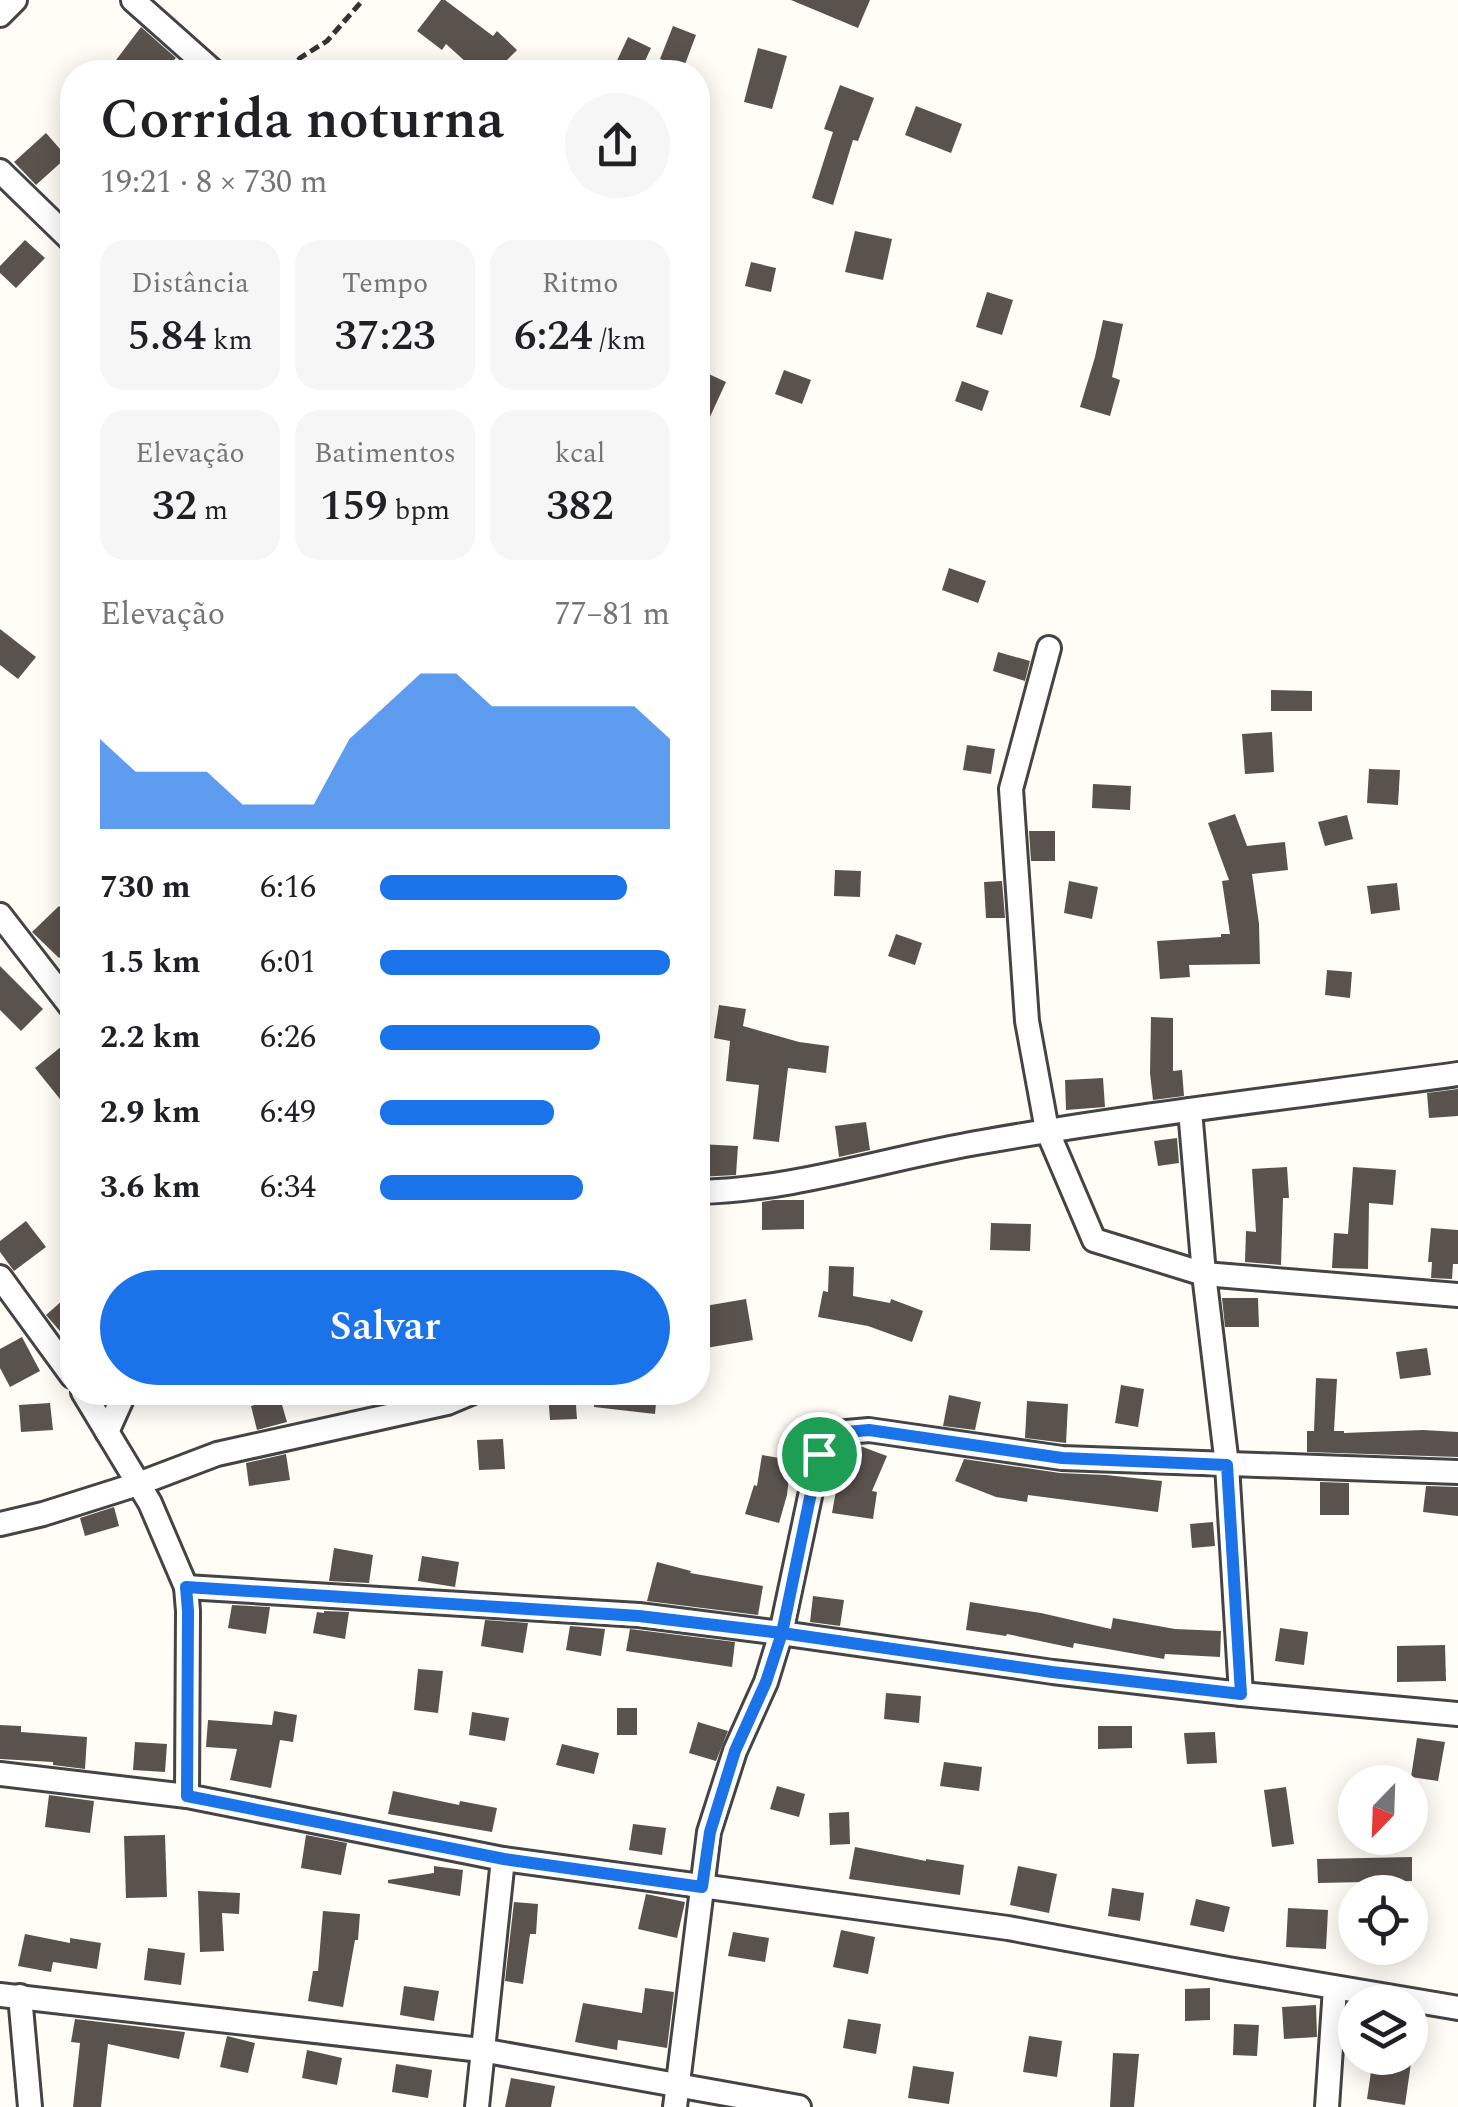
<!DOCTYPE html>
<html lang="pt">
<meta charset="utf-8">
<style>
body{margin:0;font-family:Spectral,serif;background:#f6f6f6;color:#202124;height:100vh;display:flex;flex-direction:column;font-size:38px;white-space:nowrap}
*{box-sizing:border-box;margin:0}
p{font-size:32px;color:#757577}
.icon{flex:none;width:55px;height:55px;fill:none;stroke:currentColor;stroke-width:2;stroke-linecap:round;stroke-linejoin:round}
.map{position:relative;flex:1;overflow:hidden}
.drawer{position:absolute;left:60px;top:60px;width:650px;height:1345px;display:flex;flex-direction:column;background:#fff;border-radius:40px;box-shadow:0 5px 25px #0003}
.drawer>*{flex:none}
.needle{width:65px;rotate:203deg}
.buttons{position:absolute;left:1338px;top:1765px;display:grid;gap:20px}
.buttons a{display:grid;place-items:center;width:90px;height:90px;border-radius:50%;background:#fff;box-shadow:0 5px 25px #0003;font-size:50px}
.pin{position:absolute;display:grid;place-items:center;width:85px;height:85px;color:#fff;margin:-42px;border:5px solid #fff;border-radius:50%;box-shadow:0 2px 10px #0007}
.round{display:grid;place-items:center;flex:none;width:105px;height:105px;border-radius:52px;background:#f6f6f6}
.head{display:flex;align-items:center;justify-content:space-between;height:170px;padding:0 40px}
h1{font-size:55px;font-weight:600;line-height:75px}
.metrics{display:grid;grid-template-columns:repeat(3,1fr);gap:15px;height:170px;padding:10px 40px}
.metrics div{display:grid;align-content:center;border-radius:25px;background:#f6f6f6;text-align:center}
.metrics b{font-size:42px;font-weight:600}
.metrics small{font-size:28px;font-weight:400}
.metrics p{font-size:28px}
.chart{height:280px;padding:20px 40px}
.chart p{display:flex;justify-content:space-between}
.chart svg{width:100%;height:180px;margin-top:10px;fill:#1a73e8;opacity:.7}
.action{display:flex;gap:20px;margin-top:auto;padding:20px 40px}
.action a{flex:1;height:115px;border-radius:60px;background:#1a73e8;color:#fff;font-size:40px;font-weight:600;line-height:115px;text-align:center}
ul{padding:0 40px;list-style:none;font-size:32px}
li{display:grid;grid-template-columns:160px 120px 1fr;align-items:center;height:75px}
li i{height:25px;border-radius:12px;background:#1a73e8}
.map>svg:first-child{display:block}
.building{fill:#5a524d}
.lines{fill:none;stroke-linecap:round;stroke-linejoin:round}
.street-casing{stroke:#444;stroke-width:28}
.path{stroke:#333;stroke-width:5;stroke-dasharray:10 5;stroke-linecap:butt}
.street{stroke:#fff;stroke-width:22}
.route-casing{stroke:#fff;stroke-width:20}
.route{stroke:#1a73e8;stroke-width:12}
</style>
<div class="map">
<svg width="1458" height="2107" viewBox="0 0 1458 2107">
<rect width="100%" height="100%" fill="#fffdf5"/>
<g class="building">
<path d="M441,0H445L493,36L497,31L517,50L495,72H477L446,44L442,50L417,31Z"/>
<path d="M791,0H870L858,28Z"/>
<path d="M673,26L696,35L684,67L660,59Z"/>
<path d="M141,27L176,58L160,72H107Z"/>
<path d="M628,37L651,48L640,72H625L614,67Z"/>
<path d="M758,48L787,56L772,109L744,102Z"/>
<path d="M840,85L874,98L858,141L853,140L833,205L812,198L833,132L824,129Z"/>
<path d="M916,106L962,124L951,153L905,135Z"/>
<path d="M46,133L67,157L36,185L14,162Z"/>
<path d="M855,231L892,239L883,280L845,272Z"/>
<path d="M25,240L45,258L16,288L0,273V266Z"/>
<path d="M751,262L776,268L771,292L745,286Z"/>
<path d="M987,292L1013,300L1002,335L976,327Z"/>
<path d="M1103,320L1123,324L1112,377L1120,380L1110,416L1080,407L1095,357Z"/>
<path d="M698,369L726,382L698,443Z"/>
<path d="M784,370L811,380L802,404L775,394Z"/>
<path d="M962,381L989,391L982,411L955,401Z"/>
<path d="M949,568L986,581L978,603L942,590Z"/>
<path d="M0,629L36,657L18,679L0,665Z"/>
<path d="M998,652L1030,661L1025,681L993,671Z"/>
<path d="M1271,690L1312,691V711H1271Z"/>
<path d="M1272,732L1274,772L1245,774L1242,734Z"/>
<path d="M967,745L995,749L991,774L963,770Z"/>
<path d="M1369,769L1400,770L1398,805L1367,803Z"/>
<path d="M1093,784L1131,786L1130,810L1092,808Z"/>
<path d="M1235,814L1247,846L1285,842L1288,870L1252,874L1259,924L1260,964L1189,965L1190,977L1160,979L1157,941L1221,937V934H1230L1222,881L1229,880L1208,823Z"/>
<path d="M1347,815L1353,839L1325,846L1318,822Z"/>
<path d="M1029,831H1055V861H1031Z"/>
<path d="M835,870L861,871L860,897L834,896Z"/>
<path d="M1002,881L1005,918H986L984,882Z"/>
<path d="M1069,881L1098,887L1092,919L1064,913Z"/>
<path d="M1397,883L1400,910L1371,914L1367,886Z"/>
<path d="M59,906L72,920V944L59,958L32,932Z"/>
<path d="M896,934L922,943L915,965L888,956Z"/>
<path d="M0,966L43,1009L21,1031L0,1010Z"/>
<path d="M1327,970L1352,972L1350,998L1325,995Z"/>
<path d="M719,1005L746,1009L743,1026L799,1042L829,1046L826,1073L788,1068L779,1142L753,1139L759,1085L726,1081L730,1041L714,1038Z"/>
<path d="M1151,1017L1173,1018V1071L1182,1070L1184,1096L1153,1100L1150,1073Z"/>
<path d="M62,1046L72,1058V1114L35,1068Z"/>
<path d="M1103,1078L1105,1107L1066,1110L1065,1080Z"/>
<path d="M1458,1089V1116L1429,1118L1427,1093Z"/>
<path d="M866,1122L870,1150L839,1157L835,1126Z"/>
<path d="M1177,1138L1179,1163L1158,1166L1154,1141Z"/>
<path d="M698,1144L738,1146L736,1175L698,1177Z"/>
<path d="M1287,1167L1289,1198H1283L1281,1265L1245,1262L1246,1231L1256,1232L1252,1169Z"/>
<path d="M1353,1167L1396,1170L1393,1205L1369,1203L1368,1269L1332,1268L1334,1233L1348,1234Z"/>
<path d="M774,1200H804V1229L762,1230V1202Z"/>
<path d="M26,1221L46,1247L14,1271L0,1252V1241Z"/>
<path d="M991,1223L1031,1224L1030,1251L990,1250Z"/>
<path d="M1431,1228L1458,1230V1264H1453L1452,1279L1431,1278L1432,1262H1428Z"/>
<path d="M829,1266L854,1267L853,1296L890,1303L891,1299L923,1311L912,1342L868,1326L818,1317L823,1291L828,1292Z"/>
<path d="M72,1292V1345L46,1315Z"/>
<path d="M1222,1298H1258L1259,1327H1225Z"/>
<path d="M746,1299L753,1340L706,1348L699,1307Z"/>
<path d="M22,1337L40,1371L10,1387L0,1368V1349Z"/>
<path d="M1427,1348L1431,1375L1400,1379L1396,1352Z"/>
<path d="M1316,1378L1337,1379L1334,1431H1344V1433L1423,1430L1458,1432V1457L1307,1452V1431H1314Z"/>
<path d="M1121,1385L1144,1389L1138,1427L1115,1423Z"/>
<path d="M548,1392H575L577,1419L550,1420Z"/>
<path d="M595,1392H657L655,1414L594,1407Z"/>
<path d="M949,1395L981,1402L975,1430L943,1426Z"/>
<path d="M280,1398L287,1422L257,1430L251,1406Z"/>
<path d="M1027,1401L1068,1404L1066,1443L1025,1438Z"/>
<path d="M50,1403L53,1430L21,1432L19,1405Z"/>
<path d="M503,1439L505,1469L479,1470L477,1440Z"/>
<path d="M854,1446H860L887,1456L872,1491L877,1492L873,1519L832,1513L837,1485H839Z"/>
<path d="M286,1454L290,1480L249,1486L246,1463Z"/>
<path d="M762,1455L791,1460L787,1495L779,1523L745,1514L754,1485L757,1486Z"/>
<path d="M964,1459L1060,1473L1106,1475L1162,1481L1158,1512L1028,1495L1027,1502L996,1497L955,1481Z"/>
<path d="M1320,1482L1349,1483V1515H1320Z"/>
<path d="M1426,1486L1458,1487V1516L1423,1512Z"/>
<path d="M114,1507L119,1526L85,1536L80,1518Z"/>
<path d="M1213,1522L1215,1546L1192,1548L1190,1524Z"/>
<path d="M334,1548L373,1555L369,1583L329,1581Z"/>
<path d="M422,1556L459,1562L455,1587L418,1581Z"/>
<path d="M657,1562L691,1571L690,1573L763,1586L758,1615L647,1601Z"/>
<path d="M813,1596L844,1600L840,1626L810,1622Z"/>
<path d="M970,1602L1041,1613L1111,1629L1113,1618L1175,1629L1221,1631L1220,1657L1165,1654L1164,1659L1074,1643L1073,1648L1007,1634L1006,1636L966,1630Z"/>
<path d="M232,1605L270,1607L266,1634L228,1628Z"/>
<path d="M324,1611L349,1612L345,1639L313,1633L317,1612L324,1613Z"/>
<path d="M485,1620L528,1623L523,1653L481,1646Z"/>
<path d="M570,1626L605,1629L601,1656L566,1650Z"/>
<path d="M1280,1628L1308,1632L1304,1665L1275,1661Z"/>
<path d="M630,1629L735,1642L732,1667L626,1651Z"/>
<path d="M1445,1645L1446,1681L1397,1682V1646Z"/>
<path d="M418,1669L443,1671L438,1713L414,1710Z"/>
<path d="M886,1693L921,1696L919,1723L884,1719Z"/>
<rect x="617" y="1708" width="20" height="27"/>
<path d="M274,1711L297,1715L293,1742L280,1740L271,1788L230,1780L237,1749L206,1747L208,1720L272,1725Z"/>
<path d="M472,1712L509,1718L505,1741L469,1735Z"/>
<path d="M698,1722L728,1731L716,1761L689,1753Z"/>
<path d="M0,1725L21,1726V1732L87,1737L85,1769L53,1765V1762L0,1759Z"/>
<path d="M1098,1726H1132V1748L1098,1749Z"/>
<path d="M1215,1732L1217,1763L1187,1764L1184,1733Z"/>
<path d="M1417,1738L1445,1742L1438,1781L1411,1777Z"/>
<path d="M135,1742L167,1744L165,1772L133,1770Z"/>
<path d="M562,1744L599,1753L594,1774L556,1765Z"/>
<path d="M944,1762L982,1767L979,1791L940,1786Z"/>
<path d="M777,1786L805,1794L799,1817L770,1809Z"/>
<path d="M1286,1787L1294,1844L1272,1847L1264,1790Z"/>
<path d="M393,1791L459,1805L460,1801L497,1808L492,1832L388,1814Z"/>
<path d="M49,1795L94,1801L90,1833L45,1827Z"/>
<path d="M849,1812L850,1844L830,1845L829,1813Z"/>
<path d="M633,1824L666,1828L662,1855L629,1850Z"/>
<path d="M165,1835L167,1897L126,1898L124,1836Z"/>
<path d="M306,1835L347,1843L341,1875L301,1868Z"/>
<path d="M855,1847L926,1861V1859L964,1865L960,1895L849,1879Z"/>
<path d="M1412,1857V1881L1318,1883L1317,1859Z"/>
<path d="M434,1866L463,1870L460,1896L388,1883V1880L434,1873Z"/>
<path d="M1018,1866L1057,1874L1049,1913L1010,1905Z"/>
<path d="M1112,1888L1144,1893L1140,1921L1108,1916Z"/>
<path d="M198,1891L240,1893L239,1914L222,1913L224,1951L200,1952Z"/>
<path d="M646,1894L685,1902L677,1938L638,1929Z"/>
<path d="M1196,1899L1230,1907L1224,1932L1190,1925Z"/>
<path d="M514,1902L538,1904L536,1934H530L523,1984L505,1981Z"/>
<path d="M1288,1908L1328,1910L1326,1949L1286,1947Z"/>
<path d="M323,1911L360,1914L358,1940H355L343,2007L308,2001L313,1971H318Z"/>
<path d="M841,1930L875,1937L868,1974L833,1967Z"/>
<path d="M733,1932L769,1938L765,1962L728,1956Z"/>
<path d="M25,1934L70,1943V1938L101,1943L97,1969L53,1962L51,1972L18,1966Z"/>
<path d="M148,1948L185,1953L181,1985L144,1980Z"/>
<path d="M404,1986L439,1991L434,2021L400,2015Z"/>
<path d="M645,1988L674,1992L667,2048L618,2040L617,2050L575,2042L583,2003L642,2013Z"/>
<path d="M1210,1988V2020L1185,2021V1989Z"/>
<path d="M1316,2005L1317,2037L1284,2039L1282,2007Z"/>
<path d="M75,2019L185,2032L179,2059L108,2044L101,2107H73L80,2043L71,2042Z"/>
<path d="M848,2019L881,2024L876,2054L843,2048Z"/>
<path d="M1234,2024L1259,2025L1257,2056L1233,2055Z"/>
<path d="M227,2036L255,2043L248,2073L220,2067Z"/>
<path d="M1029,2036L1062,2041L1057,2077L1023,2072Z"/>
<path d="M307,2050L342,2058L337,2085L302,2078Z"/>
<path d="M1113,2053L1139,2054L1134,2107H1110Z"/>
<path d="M1373,2058L1411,2063L1405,2105L1367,2099Z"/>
<path d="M396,2064L432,2070L428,2098L392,2092Z"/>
<path d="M913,2066L954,2072L949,2104L908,2098Z"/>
<path d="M511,2078L555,2086L551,2107H505Z"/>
</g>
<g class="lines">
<g class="street-casing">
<g id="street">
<path d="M133,0L214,72"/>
<path d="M0,15L15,0"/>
<path d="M0,171L72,241"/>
<path d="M1049,648L1011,789L1027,1021L1047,1130L1094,1240L1204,1274L1458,1295"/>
<path d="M0,915L72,1008"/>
<path d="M1190,1110L1204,1274L1227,1465L1241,1694"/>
<path d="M698,1192C795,1190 887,1158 982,1142C1140,1114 1299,1096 1458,1074"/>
<path d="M0,1277L72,1376"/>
<path d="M83,1392L150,1503L186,1587L188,1611L187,1796L503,1859L477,2107"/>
<path d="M107,1432L125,1392"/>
<path d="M0,1524L43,1514L138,1484L217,1454L447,1403L473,1392"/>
<path d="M186,1587L639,1615L781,1633L1053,1672L1241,1694L1458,1714"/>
<path d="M0,1774L187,1796"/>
<path d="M503,1859L1008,1928L1228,1969L1458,2008"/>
<path d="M0,1995L481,2050L799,2107"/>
<path d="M20,1996L30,2107"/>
<path d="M675,2107L709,1832L735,1751L766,1682L781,1633L819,1454L835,1433L869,1430L1062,1458L1458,1472"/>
<path d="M1327,2107L1335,1988"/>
</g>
</g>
<path class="path" d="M289,72L300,58L327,41L363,0"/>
<use href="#street" class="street"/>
</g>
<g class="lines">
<g class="route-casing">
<path id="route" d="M819,1454L782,1633L766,1682L735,1751L710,1832L702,1887L504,1859L187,1796L188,1611L186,1587L639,1616L782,1633L1052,1672L1241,1694L1227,1465L1062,1458L869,1430L835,1433L819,1454"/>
</g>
<use href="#route" class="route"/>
</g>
</svg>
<div class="buttons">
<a><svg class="needle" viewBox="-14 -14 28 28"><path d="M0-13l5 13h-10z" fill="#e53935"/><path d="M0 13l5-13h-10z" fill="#757577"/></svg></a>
<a><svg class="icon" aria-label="locate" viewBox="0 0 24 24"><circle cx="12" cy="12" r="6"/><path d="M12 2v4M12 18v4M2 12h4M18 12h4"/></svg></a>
<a><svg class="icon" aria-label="layers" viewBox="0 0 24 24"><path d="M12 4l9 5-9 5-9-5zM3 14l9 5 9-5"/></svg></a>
</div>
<div class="pin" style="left:819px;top:1454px;background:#1e9e55"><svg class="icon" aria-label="arrive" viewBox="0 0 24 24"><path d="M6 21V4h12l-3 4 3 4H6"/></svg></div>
<section class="drawer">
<div class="head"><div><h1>Corrida noturna</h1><p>19:21 · 8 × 730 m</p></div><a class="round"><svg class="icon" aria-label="share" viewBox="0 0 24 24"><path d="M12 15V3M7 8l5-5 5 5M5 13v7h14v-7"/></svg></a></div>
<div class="metrics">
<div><p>Distância</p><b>5.84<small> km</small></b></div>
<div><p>Tempo</p><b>37:23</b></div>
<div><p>Ritmo</p><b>6:24<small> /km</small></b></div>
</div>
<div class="metrics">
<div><p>Elevação</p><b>32<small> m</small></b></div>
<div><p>Batimentos</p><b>159<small> bpm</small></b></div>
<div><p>kcal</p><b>382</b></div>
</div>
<div class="chart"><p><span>Elevação</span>77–81 m</p>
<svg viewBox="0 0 160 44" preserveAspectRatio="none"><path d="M0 44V22L10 30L20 30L30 30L40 38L50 38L60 38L70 22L80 14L90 6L100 6L110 14L120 14L130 14L140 14L150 14L160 22V44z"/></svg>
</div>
<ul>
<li><b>730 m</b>6:16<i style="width:85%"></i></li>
<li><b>1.5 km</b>6:01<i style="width:100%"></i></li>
<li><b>2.2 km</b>6:26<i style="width:76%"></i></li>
<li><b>2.9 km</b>6:49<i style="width:60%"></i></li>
<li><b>3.6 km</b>6:34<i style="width:70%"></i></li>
</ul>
<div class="action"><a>Salvar</a></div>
</section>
</div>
